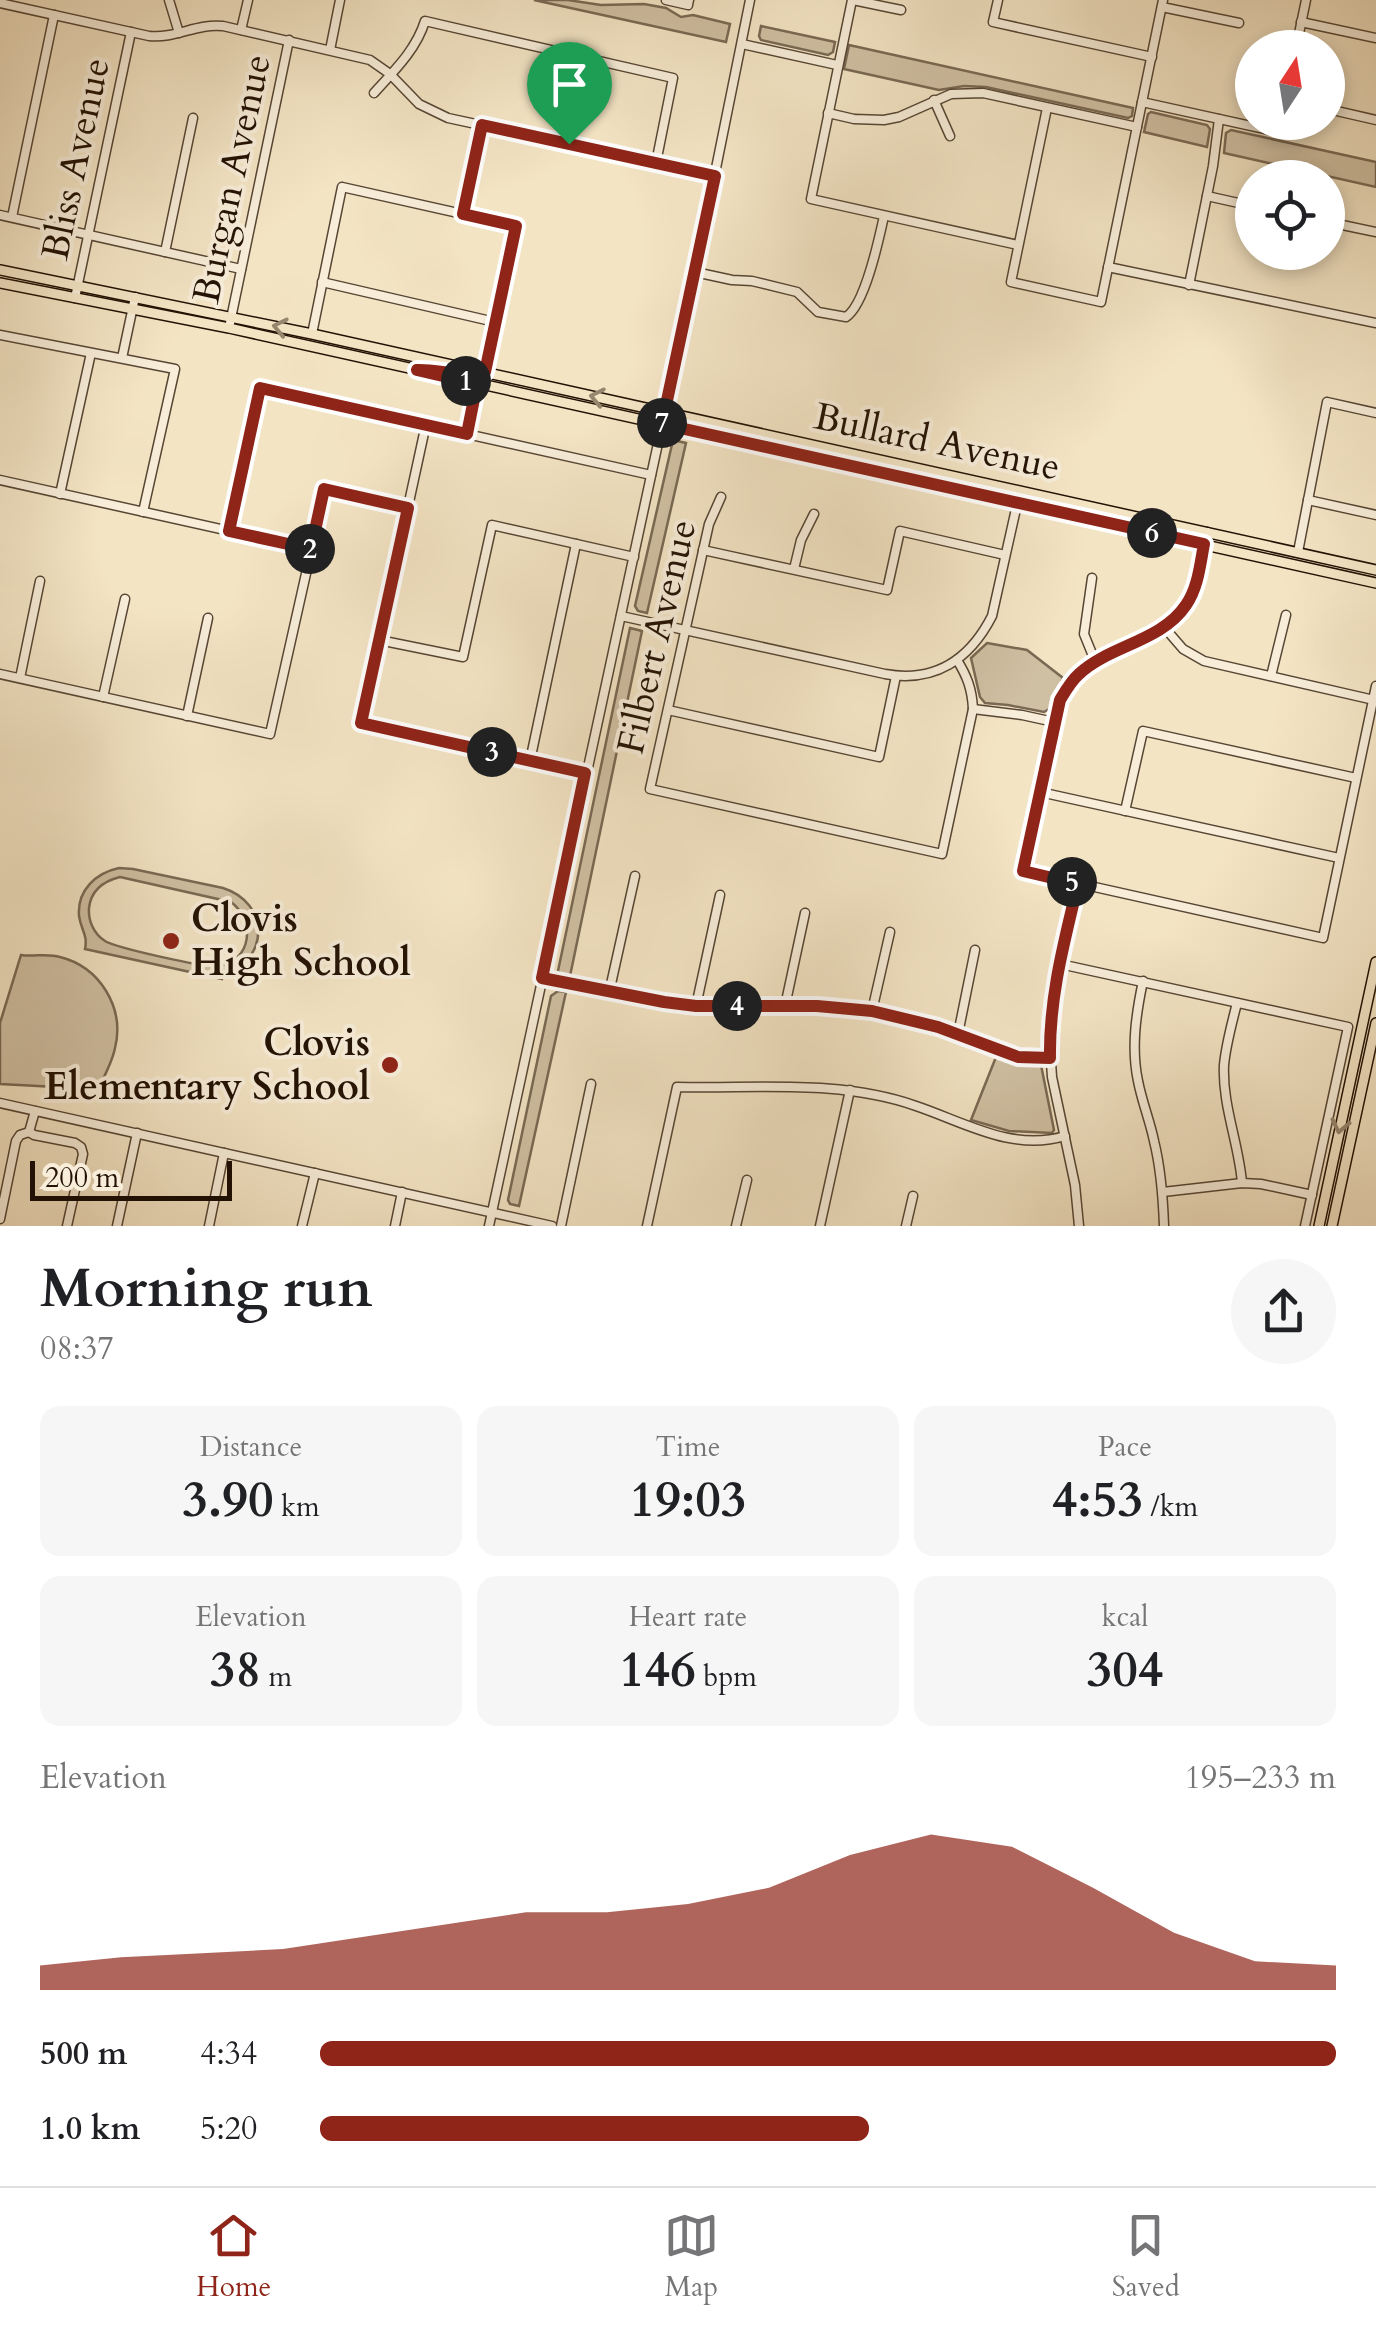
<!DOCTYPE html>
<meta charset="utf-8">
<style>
body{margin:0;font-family:Cardo,serif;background:#f6f6f6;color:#202124;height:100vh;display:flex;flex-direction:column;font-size:38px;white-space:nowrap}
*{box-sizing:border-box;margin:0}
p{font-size:32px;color:#757577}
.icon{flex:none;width:55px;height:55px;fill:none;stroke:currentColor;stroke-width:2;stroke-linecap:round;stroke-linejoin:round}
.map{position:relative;height:1226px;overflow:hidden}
.details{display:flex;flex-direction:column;background:#fff;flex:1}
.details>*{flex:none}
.needle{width:65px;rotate:12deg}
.controls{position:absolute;left:1235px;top:30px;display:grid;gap:20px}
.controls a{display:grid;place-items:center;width:110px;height:110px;border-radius:50%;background:#fff;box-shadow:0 5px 15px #0003;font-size:50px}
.scale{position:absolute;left:30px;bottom:25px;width:202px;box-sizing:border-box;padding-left:10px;border:5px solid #231204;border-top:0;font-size:28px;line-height:35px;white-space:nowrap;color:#231204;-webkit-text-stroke:8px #f7edd9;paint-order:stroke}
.pin{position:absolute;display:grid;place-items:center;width:85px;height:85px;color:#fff;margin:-102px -42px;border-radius:50% 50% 50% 0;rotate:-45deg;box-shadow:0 0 10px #0007}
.pin .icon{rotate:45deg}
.km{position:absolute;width:50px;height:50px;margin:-25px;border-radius:50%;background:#222;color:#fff;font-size:28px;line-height:50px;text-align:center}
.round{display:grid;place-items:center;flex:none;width:105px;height:105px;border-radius:52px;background:#f6f6f6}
.head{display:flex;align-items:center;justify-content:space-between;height:170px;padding:0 40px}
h1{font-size:55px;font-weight:600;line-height:75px}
.stats{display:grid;grid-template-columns:repeat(3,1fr);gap:15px;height:170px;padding:10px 40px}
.stats div{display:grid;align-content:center;border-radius:20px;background:#f6f6f6;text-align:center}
.stats b{font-size:50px;font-weight:600}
.stats small{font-size:28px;font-weight:400}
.stats p{font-size:28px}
.chart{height:280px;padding:20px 40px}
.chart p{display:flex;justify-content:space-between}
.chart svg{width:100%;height:180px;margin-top:10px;fill:#8f2418;opacity:.7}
ul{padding:0 40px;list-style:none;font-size:32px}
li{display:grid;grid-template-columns:160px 120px 1fr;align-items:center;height:75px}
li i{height:25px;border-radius:12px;background:#8f2418}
.menu{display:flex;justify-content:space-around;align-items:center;height:140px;border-top:2px solid #e0e0e0;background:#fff;font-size:28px;color:#757577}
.menu a{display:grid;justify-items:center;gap:5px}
.menu .on{color:#8f2418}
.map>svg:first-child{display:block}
.green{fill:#d0c0a3;stroke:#7a6954;stroke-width:2.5;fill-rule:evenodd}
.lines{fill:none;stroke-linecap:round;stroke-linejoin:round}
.minor-casing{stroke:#574634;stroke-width:11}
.major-casing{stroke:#231204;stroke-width:12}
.minor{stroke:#f7edd9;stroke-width:8}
.major{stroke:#f3e4c4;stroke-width:9}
.oneway{stroke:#95866e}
.route-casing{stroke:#fff;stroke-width:20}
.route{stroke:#8f2418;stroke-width:12}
.poi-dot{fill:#8f2418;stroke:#f7edd9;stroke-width:4}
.labels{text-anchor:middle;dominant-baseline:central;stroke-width:8;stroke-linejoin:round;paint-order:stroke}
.street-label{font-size:38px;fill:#231204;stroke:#f7edd9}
.poi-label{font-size:38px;font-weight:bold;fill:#231204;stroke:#f7edd9;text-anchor:start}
</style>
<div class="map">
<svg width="1376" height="1226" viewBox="0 0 1376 1226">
<rect width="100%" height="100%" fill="#f3e4c4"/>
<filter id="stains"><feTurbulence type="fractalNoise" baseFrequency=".002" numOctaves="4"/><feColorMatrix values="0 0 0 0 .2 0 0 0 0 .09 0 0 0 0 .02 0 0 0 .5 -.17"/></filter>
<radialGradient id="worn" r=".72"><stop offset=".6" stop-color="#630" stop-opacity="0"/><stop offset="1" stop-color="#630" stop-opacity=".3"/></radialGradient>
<g class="green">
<path d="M534,0H568L601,5L644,4L666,8L681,17L693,15L730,24L726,42Z"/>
<path d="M761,26L835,42L833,52L828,55L761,40L759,36Z"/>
<path d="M849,45L1133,108L1132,116L1128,118L986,87L964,86L939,90L844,69Z"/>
<path d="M1151,112L1207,125L1210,129L1207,147L1144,132L1148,114Z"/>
<path d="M1231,130L1376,162V187L1224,153L1226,133Z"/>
<path d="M673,440L686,443L647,613L638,611L635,606Z"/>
<path d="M630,628L642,631L570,976L560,974L558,971Z"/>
<path d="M987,643L1027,650L1063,678L1049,709L1044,712L1008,705L985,703L980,697L971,658Z"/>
<path d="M119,868L133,869L223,888C270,903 270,960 223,975L222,979L85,949C88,935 81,930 79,916C77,890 96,873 119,868ZM120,877L231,902C255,920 253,961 218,966C205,968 117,948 105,941C94,934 88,921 89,908C91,890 104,881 120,877Z"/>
<path d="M21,955C34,957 47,953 60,957C100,967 125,1008 115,1048C112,1063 104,1077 97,1091L86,1089L84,1095L56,1087L0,1084V1023Z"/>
<path d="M558,991L566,992L519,1206L510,1204L508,1200L551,996Z"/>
<path d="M996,1057L1041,1065L1054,1130L1052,1133L1009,1131L971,1120Z"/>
</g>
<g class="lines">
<g class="minor-casing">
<g id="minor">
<path d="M169,0L179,33"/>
<path d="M666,0L688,5L689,0"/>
<path d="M852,0L811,199L1018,245"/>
<path d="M853,0L901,10"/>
<path d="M998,0L993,22L1152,57"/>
<path d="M0,3L149,36C175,39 197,23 223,26L370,60L390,74L419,104L448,118L715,176"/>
<path d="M1162,7L1239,23"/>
<path d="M1301,22L1376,38"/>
<path d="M241,30L248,0"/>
<path d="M742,44L837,65"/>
<path d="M1296,48L1306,0"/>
<path d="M330,50L340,0"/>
<path d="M374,93C394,71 416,50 425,21L673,78L656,163"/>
<path d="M934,100L950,136"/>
<path d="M1142,102L1278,132L1281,122"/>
<path d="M1047,108L1011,282L1101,302L1163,0"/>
<path d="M1328,109L1376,120"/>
<path d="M828,113L854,119L884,120L899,117L951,94L983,93L1137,127"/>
<path d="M1207,196L1252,206"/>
<path d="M463,214L481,125"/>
<path d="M0,215L241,269"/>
<path d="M12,217L54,15"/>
<path d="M1328,222L1376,232"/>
<path d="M165,252L193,118"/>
<path d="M1108,267L1376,323"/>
<path d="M695,272L732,280L752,281L797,292L818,312L846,317C865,305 879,239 884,216"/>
<path d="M322,282L495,322"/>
<path d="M1189,285L1213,166L1219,119"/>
<path d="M75,298L131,32"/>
<path d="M229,328L289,40"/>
<path d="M312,334L342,187L516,226L485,373"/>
<path d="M0,335L175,369L143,512"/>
<path d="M122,358L135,297"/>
<path d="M426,424L361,723L585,773"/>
<path d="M467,433L477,384"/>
<path d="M0,480L311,549"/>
<path d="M60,494L91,353"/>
<path d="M721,497L709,524L650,789L942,854L973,709C972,689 967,676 957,660"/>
<path d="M1308,500L1376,515"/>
<path d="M229,531L260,388L651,475"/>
<path d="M1207,532C1202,557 1200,587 1184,607C1152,652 1093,643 1060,700L1023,871L1323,938L1376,686"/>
<path d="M703,550L887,590L900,531L1005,555"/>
<path d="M1298,552L1327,402L1376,413"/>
<path d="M794,569L801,540L814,514"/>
<path d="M1092,578L1084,634L1095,661"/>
<path d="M621,616L885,674C935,683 970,659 992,616L1020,491"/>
<path d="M1164,627L1183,649L1204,661L1374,700"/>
<path d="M379,640L463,657L492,525L634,557"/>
<path d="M0,674L270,734L325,489L408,508"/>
<path d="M1271,676L1286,615"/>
<path d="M20,678L40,581"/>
<path d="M103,697L125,599"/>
<path d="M973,709L1022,715L1054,722"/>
<path d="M668,710L879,757L896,676"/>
<path d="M187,716L208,618"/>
<path d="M530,761L576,544"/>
<path d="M1040,792L1339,858"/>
<path d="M1125,811L1143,731L1356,778"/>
<path d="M1078,884L1055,987L1049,1032L1052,1077L1075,1185L1079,1226"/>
<path d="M1060,964L1348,1027L1305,1226"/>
<path d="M542,979L664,1003L696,1006H817L872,1011L938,1027L1018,1057L1050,1058"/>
<path d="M1143,981C1136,1014 1131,1048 1138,1081C1142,1102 1150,1121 1154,1141C1161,1169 1163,1197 1164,1226"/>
<path d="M609,993L635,876"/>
<path d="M1237,1003C1232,1023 1226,1044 1224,1065C1222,1105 1239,1144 1242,1183"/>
<path d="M696,1006L720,895"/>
<path d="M785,1006L805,913"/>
<path d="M872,1011L890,932"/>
<path d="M958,1034L975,950"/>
<path d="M0,1103L552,1226"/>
<path d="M29,1132L34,1135L75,1143L81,1147L83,1154L67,1226"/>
<path d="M1163,1192L1242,1183L1261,1184L1312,1195"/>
<path d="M0,1219L16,1141L20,1135L29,1132L35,1111"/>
<path d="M117,1226L137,1133"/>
<path d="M209,1226L224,1153"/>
<path d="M302,1226L315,1173"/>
<path d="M395,1226L402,1192"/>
<path d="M489,1226L695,272L750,0"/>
<path d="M561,1226L591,1084"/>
<path d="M647,1226L677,1087C756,1089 839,1079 916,1106C964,1122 1012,1152 1065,1136"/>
<path d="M736,1226L747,1180"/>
<path d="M820,1226L850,1090"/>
<path d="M906,1226L913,1196"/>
</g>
</g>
<g class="major-casing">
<g id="major">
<path d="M0,270L312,334L1376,570"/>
<path d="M0,283L229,328L1376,583"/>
<path d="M1319,1226L1376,962"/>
<path d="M1332,1226L1376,1023"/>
</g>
</g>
<use href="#minor" class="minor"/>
<use href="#major" class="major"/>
</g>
<defs><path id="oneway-chevron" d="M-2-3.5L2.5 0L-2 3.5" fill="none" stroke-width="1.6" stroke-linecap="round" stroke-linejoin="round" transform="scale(2.5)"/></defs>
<g class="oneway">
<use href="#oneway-chevron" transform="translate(280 327) rotate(-168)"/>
<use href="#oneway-chevron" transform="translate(597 397) rotate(-168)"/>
<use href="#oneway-chevron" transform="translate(1340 1126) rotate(102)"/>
</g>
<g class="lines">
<g class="route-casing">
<path id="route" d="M482,125L715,176L662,424L1204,544C1200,565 1198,588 1186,605C1161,642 1110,645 1079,674C1071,681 1066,690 1060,700L1023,871L1078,884C1064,942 1049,998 1050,1058L1018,1057L938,1027L872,1011L817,1006H696L664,1002L542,978L585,773L361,723L408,508L324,489L311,549L229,531L260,388L467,434L477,384L417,370C437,369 470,379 485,372L516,226L463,214Z"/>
</g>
<use href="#route" class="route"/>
</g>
<g class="poi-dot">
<circle cx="171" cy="941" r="10"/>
<circle cx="390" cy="1065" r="10"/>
</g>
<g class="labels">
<g class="street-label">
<text transform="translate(76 159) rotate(-78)">Bliss Avenue</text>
<text transform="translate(232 179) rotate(-78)">Burgan Avenue</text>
<text transform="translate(937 442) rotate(12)">Bullard Avenue</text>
<text transform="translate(657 637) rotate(-77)">Filbert Avenue</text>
</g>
<g class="poi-label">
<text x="191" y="919">Clovis<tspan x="191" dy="44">High School</tspan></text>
<text x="370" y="1043" text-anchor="end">Clovis<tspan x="370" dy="44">Elementary School</tspan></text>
</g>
</g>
<rect width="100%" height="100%" filter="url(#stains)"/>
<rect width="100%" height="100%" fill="url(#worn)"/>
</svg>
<div class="controls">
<a><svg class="needle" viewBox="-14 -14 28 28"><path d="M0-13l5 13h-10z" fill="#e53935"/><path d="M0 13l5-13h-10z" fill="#757577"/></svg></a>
<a><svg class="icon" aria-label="locate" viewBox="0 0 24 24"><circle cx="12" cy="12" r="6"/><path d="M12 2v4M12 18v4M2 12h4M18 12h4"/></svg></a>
</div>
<div class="scale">200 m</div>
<div class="pin" style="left:569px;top:144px;background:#1e9e55"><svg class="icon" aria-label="arrive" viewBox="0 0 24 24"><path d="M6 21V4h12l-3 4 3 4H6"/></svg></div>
<b class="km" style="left:466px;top:381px">1</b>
<b class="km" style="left:310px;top:549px">2</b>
<b class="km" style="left:492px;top:752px">3</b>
<b class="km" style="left:737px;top:1006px">4</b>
<b class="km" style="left:1072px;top:882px">5</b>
<b class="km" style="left:1152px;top:533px">6</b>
<b class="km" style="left:662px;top:423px">7</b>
</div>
<section class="details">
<div class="head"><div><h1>Morning run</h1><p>08:37</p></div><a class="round"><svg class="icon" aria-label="share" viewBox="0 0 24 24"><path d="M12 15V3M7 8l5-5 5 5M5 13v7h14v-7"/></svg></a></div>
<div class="stats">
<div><p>Distance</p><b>3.90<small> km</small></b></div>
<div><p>Time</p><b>19:03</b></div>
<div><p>Pace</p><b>4:53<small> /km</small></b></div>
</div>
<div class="stats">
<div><p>Elevation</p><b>38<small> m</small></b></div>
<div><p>Heart rate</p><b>146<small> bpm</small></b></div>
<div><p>kcal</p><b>304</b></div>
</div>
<div class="chart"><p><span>Elevation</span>195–233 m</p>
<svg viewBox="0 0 160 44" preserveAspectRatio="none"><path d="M0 44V38L10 36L20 35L30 34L40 31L50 28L60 25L70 25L80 23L90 19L100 11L110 6L120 9L130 19L140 30L150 37L160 38V44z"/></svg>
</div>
<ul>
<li><b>500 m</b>4:34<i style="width:100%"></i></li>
<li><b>1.0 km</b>5:20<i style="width:54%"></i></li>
</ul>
</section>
<nav class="menu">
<a class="on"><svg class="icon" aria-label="home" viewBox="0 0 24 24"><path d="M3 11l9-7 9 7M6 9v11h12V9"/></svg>Home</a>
<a><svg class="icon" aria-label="map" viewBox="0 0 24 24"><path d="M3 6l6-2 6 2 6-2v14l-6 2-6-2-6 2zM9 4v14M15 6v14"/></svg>Map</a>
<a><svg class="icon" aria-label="saved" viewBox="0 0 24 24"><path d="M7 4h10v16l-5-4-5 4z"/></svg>Saved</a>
</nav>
